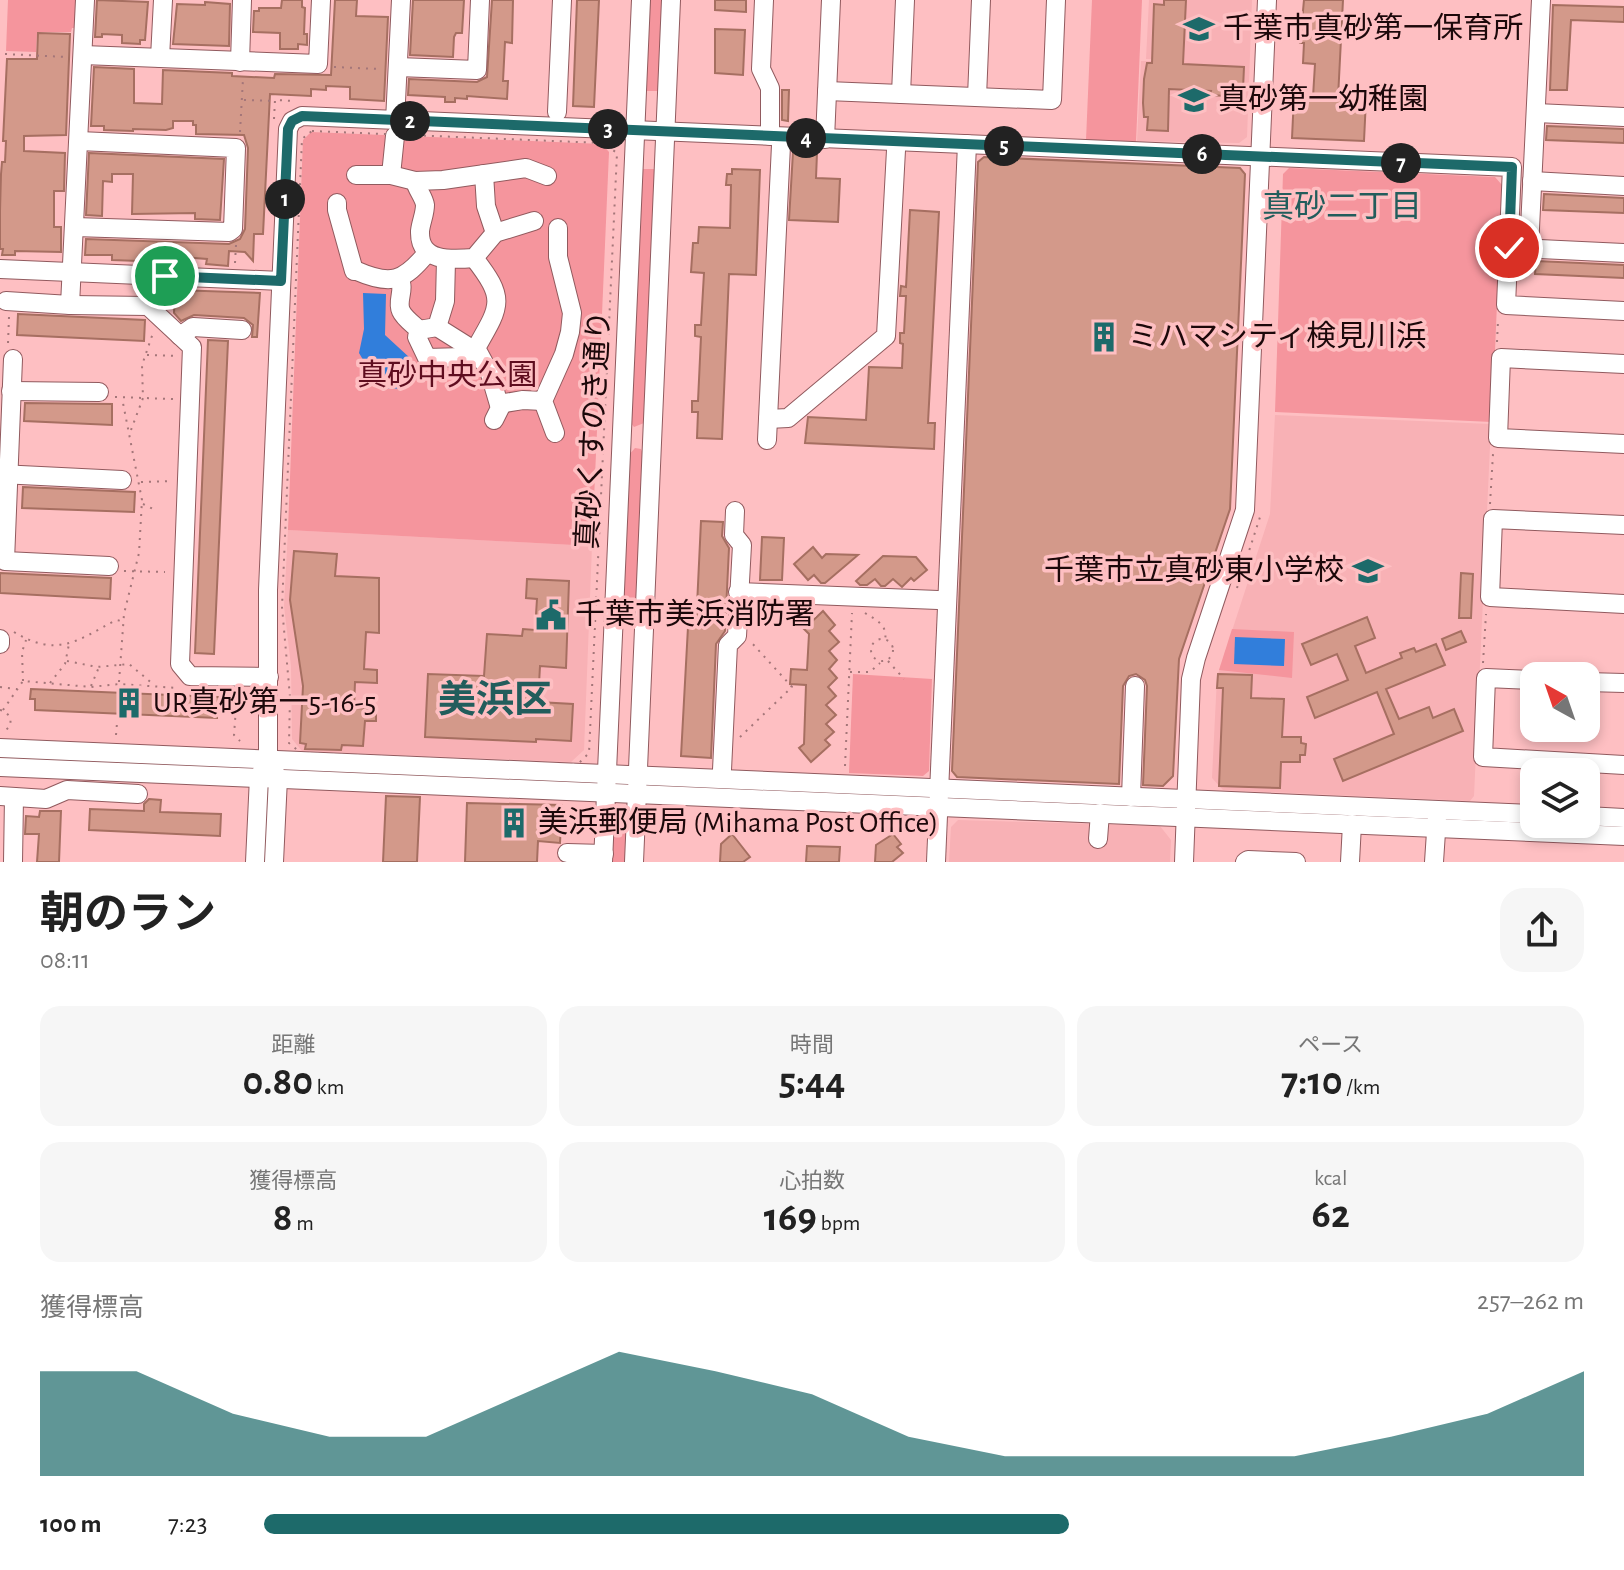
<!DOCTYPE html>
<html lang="ja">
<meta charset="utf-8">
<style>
body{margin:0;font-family:"Alegreya Sans","Noto Sans JP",sans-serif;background:#f6f6f6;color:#222;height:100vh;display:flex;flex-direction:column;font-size:30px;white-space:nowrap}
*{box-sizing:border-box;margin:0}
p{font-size:26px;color:#767676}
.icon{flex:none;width:44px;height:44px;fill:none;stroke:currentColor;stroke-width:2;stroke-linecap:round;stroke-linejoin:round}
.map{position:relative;height:862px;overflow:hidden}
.details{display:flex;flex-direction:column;background:#fff;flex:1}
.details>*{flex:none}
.needle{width:52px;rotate:320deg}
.fabs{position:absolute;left:1520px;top:662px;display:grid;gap:16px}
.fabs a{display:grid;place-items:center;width:80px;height:80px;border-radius:16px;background:#fff;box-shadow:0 4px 12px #0003;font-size:40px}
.pin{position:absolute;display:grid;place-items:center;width:68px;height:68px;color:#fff;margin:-34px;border:4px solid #fff;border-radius:50%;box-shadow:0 2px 8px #0007}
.km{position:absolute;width:40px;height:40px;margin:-20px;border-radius:50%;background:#222;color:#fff;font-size:22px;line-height:40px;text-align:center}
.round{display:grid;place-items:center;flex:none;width:84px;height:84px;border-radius:24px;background:#f6f6f6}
.overview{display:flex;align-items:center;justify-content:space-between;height:136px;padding:0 40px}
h1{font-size:44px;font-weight:700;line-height:60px}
.metrics{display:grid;grid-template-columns:repeat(3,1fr);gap:12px;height:136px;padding:8px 40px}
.metrics div{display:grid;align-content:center;border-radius:20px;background:#f6f6f6;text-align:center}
.metrics b{font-size:40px;font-weight:700}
.metrics small{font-size:22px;font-weight:400}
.metrics p{font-size:22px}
.chart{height:224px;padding:16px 40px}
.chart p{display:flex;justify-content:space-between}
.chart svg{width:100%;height:144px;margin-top:8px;fill:#1d6a6a;opacity:.7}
ul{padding:0 40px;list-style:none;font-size:26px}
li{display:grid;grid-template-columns:128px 96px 1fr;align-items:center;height:60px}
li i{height:20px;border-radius:10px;background:#1d6a6a}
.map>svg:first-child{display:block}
.built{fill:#f8b1b5}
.green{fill:#f5959d}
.water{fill:#317edb}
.building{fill:#d3998a;stroke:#a66f61;stroke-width:2}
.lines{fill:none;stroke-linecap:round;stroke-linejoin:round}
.minor-casing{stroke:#915a5e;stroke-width:20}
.path{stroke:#a47679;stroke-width:2;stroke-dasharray:2 6;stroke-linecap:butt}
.minor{stroke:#fff;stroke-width:18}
.route-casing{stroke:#fff;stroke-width:16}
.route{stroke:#1d6a6a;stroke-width:10}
.labels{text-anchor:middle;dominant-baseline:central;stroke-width:7;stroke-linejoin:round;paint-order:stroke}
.poi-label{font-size:30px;fill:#1c080a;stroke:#febfc2;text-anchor:start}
.park-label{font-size:30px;fill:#5f0d1f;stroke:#febfc2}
.street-label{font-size:30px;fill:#1c080a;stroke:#febfc2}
.neighbourhood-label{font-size:32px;fill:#225d5c;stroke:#febfc2}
.district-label{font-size:38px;font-weight:bold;fill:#225d5c;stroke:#febfc2}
</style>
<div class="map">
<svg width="1624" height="862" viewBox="0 0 1624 862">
<rect width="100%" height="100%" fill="#febfc2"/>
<g class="built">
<path d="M1149,0H1252L1247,137L1239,143L1137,141L1141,61H1190L1146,59Z"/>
<path d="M1275,415L1491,424L1474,796L1470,801L1223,790L1212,778L1217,677L1270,514Z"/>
<path d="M288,530L592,546L584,750L571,762L302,751L292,739L291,666L284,606Z"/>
<path d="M958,820L1160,826L1171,840L1170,862H949L951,827Z"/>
</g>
<g class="green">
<path d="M8,0H79L78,28H72L71,32H37L36,52L6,51Z"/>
<path d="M648,0H664L660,91H644Z"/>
<path d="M1092,0H1142L1136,142L1086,140Z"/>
<path d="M311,132L602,144L609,152L592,546L288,530L303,140Z"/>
<path d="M1289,168L1495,177L1502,185L1492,422L1275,412L1283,174Z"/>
<path d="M640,169H656L644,423L634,427L630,422Z"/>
<path d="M635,448L641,449L643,454L637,608L628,615L621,608L628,456Z"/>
<path d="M1232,629L1294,632L1292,678L1219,670Z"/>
<path d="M853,674L932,679L929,771L923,776L849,773Z"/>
<path d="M612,828H627L626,862H610Z"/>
</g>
<g class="water">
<path d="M363,293L386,294L385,335L410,358L406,389L380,388L359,353L364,329Z"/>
<path d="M1235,637L1285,639L1284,666L1234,664Z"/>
</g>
<g class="building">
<path d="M97,0L148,2L145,40H140V44L122,43V35L102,34V37H95Z"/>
<path d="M282,0H302V7L305,8L304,34H307V45L298,44V49H280V33L253,32L254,11H259V8H281Z"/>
<path d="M335,0H357L356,16L388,17L384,101L350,99V87L326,86V90L311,89V96L270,94L263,234H254L253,261L245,252L229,251L228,266L206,264L207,259L181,257L139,256V261L112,260V255H85L86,239L229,244L240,239L245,229L248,148L244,135L196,134V125H193V121H173V128L166,130L133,129V131L104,130V126H91L94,67L134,69V103L162,104L163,70L232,73V76L274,78L275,74L331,75Z"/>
<path d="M413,0H464L462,33H456L454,37L453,57L410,55Z"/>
<path d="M492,0H513L512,43L505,42L503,81H508L507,99L467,96V99L455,98V102H445V97L408,95L409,79L477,82L487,77Z"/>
<path d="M577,0H599L594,107L573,106Z"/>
<path d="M715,0H746V12L715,10Z"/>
<path d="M1164,0H1186L1183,64L1244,67L1243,89L1233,88V92H1226V96L1210,95L1211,91L1169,89L1168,131L1147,130L1148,117H1144L1143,103L1144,79L1147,63H1152L1154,4L1164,5Z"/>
<path d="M1304,0H1343L1338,98L1366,99L1364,141L1292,138L1294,96L1313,97L1315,64L1303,63L1304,43H1300Z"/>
<path d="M205,2L230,4L229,46L173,44L177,4L205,5Z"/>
<path d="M1553,5L1624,7V22L1571,20L1567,90H1550Z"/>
<path d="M715,29L745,30L743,75L715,73Z"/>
<path d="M38,33L70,34L66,135L24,136V151L65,153L64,191H54V227H61V252L15,251V255H2L3,249H0V211L1,174L2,162H5L6,141H3L7,59H37Z"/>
<path d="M782,90H789L788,121L782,120Z"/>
<path d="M1547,126L1624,129V143L1546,140Z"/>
<path d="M793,152L817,153L816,178L840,179L838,222L789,220Z"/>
<path d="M89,153L224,159L220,220L195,219V213L132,214L133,174H112V182L103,181L102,216L86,215Z"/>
<path d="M984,157L1240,168L1245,174L1230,509L1179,659L1173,776L1163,786L1143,785L1147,686L1145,680L1136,674L1129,676L1123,686L1119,784L957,777L952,771L978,162Z"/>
<path d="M732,169L760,170L756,275L729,274L722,439L697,438L698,412H692V401H698L701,337L695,336V325H701L704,273L691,272L693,243H698L699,227L730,228L731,185H726L727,174H732Z"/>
<path d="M1544,194L1624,198V213L1543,210Z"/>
<path d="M910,210L939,212L928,423H935L934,449L805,443L808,417L866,420L869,367L902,368L903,344L900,343V333H904L906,296H900L901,286L906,287Z"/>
<path d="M1536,261L1624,265V278L1535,274Z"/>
<path d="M175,290L260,293L257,337H252L253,325L244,318L194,315L181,321L174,313Z"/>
<path d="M18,314L145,320L144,341L17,335Z"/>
<path d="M208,340L228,341L214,654L195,653Z"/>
<path d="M25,403L112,404V425L24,421Z"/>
<path d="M23,487L135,492L134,512L22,508Z"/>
<path d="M701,521L723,522L722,536L729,548L725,631L716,644L711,758L681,756L688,627H696Z"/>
<path d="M762,537L784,538L782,580H760Z"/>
<path d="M813,547L822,558L826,554L858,555L825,583H821L814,575L808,580L794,564Z"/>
<path d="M294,551L337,554L335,576L379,578V633L366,632L364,669L377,670V683L355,682L354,708L376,709V721H365L363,746L342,745L341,750L305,749L306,744L300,743L303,686L290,600Z"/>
<path d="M883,556L916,557L927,570L914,581L911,578L902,587L893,579L885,586H881L875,579L867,585H860L856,581Z"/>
<path d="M0,573L111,578L110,599L0,593Z"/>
<path d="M1461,573L1473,574L1471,618H1459Z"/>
<path d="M527,579L569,581L566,668L540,666L538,702L573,704L571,741L536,739V742L425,737L428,674L484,676L487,634L522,636L523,629L535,630L537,599L526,598Z"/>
<path d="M823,611L835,625L829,631L839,642L829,651L837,660L829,669L837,678L828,687L836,696L826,705L836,715L826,724L834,732L825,740L830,745L811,762L799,748L804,744L806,685L790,684L791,669L807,670L809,634L804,629Z"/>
<path d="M1367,617L1375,638L1355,646L1366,673L1402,658L1400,653L1414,648L1416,652L1436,644L1445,665L1386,689L1399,719L1429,707L1433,718L1454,709L1463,731L1343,781L1334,759L1394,734L1377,692L1315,718L1307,697L1348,680L1337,654L1311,665L1302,644Z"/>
<path d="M1461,631L1466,642L1446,650L1442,639Z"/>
<path d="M1218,674L1252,675L1251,698L1284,699L1282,737H1301V743L1306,744L1305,755H1300V762H1281L1280,788L1219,786L1223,688H1217Z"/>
<path d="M31,689L218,697H224L223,708H217V718L35,710V699H30Z"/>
<path d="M386,796L420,797L417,862H383Z"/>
<path d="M149,799L161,800L160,812L221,814L220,836L89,830L90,809L144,811V804Z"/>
<path d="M467,803L562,805L560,843L538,841L537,862H465Z"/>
<path d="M40,811H61L59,862H37L39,834H25L26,816L39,817Z"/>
<path d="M732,834L750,857L743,862H720L721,844Z"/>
<path d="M893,834L901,844L897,847L903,853L892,862H875L876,845Z"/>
<path d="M807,846L840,847L839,862H806Z"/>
</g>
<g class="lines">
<g class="minor-casing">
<g id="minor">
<path d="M764,0L761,69L770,88V136"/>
<path d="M83,55L318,64L321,0"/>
<path d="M160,58L163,0"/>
<path d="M240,62L242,0"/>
<path d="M398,67L477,70L480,0"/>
<path d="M827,91L1052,100L1056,0"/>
<path d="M901,94L905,0"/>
<path d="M977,97L981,0"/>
<path d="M557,112L562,0"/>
<path d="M1536,113L1624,117"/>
<path d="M395,121L401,0"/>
<path d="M825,139L831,0"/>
<path d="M484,174L486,206L495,233"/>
<path d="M356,175H391L415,181L443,180L526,168L547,176"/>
<path d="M391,175L395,136"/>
<path d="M415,181C417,190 424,197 425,205C425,214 421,222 420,231C419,262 450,260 474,258L495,233L534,221"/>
<path d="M1532,181L1624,186"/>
<path d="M337,203V210L354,271"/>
<path d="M75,227L229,232L233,229L236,148L79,141"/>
<path d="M1519,248L1624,253"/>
<path d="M1529,249L1541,0"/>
<path d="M474,258C506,299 501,305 476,348L490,374L500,408L494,420"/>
<path d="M0,269L281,281"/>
<path d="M357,271C391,286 404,281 427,253"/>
<path d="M399,278C406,290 396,300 401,311C404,318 414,325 419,330L417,337L427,358L464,357L476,348"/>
<path d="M6,301L70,305L85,0"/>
<path d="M70,305L148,306L192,347L180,664L190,676L269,677"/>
<path d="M437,327L472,349"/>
<path d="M419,330L437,327L445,301L446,260"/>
<path d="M180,336L193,327L242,330"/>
<path d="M13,359L5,561L109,566"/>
<path d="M1624,364L1501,358L1498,438L1624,444"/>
<path d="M11,391L99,392"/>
<path d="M499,404L523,400L543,401"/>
<path d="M768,419L788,418L886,336L896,150"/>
<path d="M555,433L543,401L564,354L570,332L572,313L558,257V228"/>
<path d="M767,440L781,145"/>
<path d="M0,474L122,480"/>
<path d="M1624,525L1493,519L1490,597L1624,604"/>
<path d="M738,592L938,600"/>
<path d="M0,639V644"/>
<path d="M1534,680L1486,678L1483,757L1624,765"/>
<path d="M1586,682L1624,683"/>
<path d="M0,748L1534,814"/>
<path d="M0,767L1624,836"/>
<path d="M273,769L278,778L274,862"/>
<path d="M722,770L728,645L737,636L742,545L734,535L735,511"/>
<path d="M0,796L46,799L67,790L138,794"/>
<path d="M1131,797L1135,686"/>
<path d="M1586,816L1624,818"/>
<path d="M1098,839L1100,813"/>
<path d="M567,853L604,854"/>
<path d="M13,862L14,797"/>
<path d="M255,862L259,777L268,760V590L288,129L292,121L302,116L1512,167L1506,305L1624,311"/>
<path d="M603,862L641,0"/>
<path d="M634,862L671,0"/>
<path d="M936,862L967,144"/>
<path d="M1184,862L1191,679L1196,658L1245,510L1267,0"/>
<path d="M1245,862L1248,860L1296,862"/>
<path d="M1350,862L1352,824"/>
<path d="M1434,862L1437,817"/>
</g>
</g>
<g class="path">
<path d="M5,54L67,57"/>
<path d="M334,67L380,69"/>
<path d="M244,100L274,101"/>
<path d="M274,119L275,100L294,101"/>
<path d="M312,131L603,143L617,153L589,753L579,763L569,765L301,753L289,743L290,697L282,607L302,139Z"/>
<path d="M240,132L243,79"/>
<path d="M235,263L236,245"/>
<path d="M1497,342L1498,321"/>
<path d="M8,343L9,317"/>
<path d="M147,355L177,356"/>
<path d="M115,397L173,399"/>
<path d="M131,430L143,398L142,365L153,333"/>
<path d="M141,482L171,481"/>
<path d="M143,504L157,511"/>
<path d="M1490,504L1493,454"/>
<path d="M124,571L165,572"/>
<path d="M1237,588L1261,514"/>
<path d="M865,613C876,620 888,625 885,640"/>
<path d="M14,632C57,658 77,641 116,620L122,621"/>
<circle cx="882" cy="650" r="11"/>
<path d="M67,661L97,667L129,664L153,684"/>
<path d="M888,661L904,679"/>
<path d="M1483,663L1486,614"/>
<path d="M850,672H870L880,663"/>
<path d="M23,681L22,652L26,640"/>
<path d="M119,682L124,614L139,553L142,500L122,398"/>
<path d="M50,683L65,664L69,644"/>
<path d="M91,686L99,667"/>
<path d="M0,687L17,689"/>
<path d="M237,694L234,735L240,741"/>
<path d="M0,710C8,712 12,718 10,726L4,732"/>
<path d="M3,710L23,681L91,687L119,684L178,688"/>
<path d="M116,735L117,723"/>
<path d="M740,737L792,687L751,642"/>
<path d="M845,766L852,613"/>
</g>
<use href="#minor" class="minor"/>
</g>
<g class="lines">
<g class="route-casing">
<path id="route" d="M165,276L281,281L288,129L292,121L302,116L1512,167L1509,248"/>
</g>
<use href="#route" class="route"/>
</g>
<defs>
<g id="school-bare" transform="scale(2.4)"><path d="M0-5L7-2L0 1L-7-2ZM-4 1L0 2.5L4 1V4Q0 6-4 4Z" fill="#1d6a6a" stroke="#febfc2" stroke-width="2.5" paint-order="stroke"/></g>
<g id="building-bare" transform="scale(2.4)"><path d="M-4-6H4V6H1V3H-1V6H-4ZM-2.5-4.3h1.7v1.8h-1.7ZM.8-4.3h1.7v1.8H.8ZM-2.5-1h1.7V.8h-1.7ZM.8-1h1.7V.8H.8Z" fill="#1d6a6a" stroke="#febfc2" stroke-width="2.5" paint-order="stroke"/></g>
<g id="civic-bare" transform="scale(2.4)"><path d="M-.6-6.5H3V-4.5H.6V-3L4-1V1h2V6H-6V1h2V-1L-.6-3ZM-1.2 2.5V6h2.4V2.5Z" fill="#1d6a6a" stroke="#febfc2" stroke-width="2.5" paint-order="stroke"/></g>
</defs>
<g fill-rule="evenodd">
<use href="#school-bare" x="1199" y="29"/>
<use href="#school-bare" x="1194" y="100"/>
<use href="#building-bare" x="1104" y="337"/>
<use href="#school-bare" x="1368" y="571"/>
<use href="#civic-bare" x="551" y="615"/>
<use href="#building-bare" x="129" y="703"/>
<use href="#building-bare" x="514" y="823"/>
</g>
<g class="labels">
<g class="poi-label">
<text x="1223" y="29">千葉市真砂第一保育所</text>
<text x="1218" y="100">真砂第一幼稚園</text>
<text x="1128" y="337">ミハマシティ検見川浜</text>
<text x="1344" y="571" text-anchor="end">千葉市立真砂東小学校</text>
<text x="575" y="615">千葉市美浜消防署</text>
<text x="153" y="703">UR真砂第一5-16-5</text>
<text x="538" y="823">美浜郵便局 (Mihama Post Office)</text>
</g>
<g class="park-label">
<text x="447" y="376">真砂中央公園</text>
</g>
<g class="street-label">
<text transform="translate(594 430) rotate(-87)">真砂くすのき通り</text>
</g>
<g class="neighbourhood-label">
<text x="1342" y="207">真砂二丁目</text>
</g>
<g class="district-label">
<text x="495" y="701">美浜区</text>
</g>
</g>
</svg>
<div class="fabs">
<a><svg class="needle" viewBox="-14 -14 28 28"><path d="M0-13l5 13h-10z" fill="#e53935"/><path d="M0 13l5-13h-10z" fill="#767676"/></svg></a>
<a><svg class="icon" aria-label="layers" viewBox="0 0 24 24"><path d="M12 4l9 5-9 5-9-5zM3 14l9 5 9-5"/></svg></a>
</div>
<div class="pin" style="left:165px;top:276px;background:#1e9e55"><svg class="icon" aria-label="arrive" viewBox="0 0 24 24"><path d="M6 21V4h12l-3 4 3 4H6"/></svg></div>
<div class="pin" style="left:1509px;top:248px;background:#d93025"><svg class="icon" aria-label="check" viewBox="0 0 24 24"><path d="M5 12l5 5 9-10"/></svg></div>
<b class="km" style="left:285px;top:199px">1</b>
<b class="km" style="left:410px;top:121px">2</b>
<b class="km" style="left:608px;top:129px">3</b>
<b class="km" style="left:806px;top:138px">4</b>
<b class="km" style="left:1004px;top:146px">5</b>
<b class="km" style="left:1202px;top:154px">6</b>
<b class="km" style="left:1401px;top:163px">7</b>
</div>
<section class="details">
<div class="overview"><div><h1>朝のラン</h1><p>08:11</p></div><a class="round"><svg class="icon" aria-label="share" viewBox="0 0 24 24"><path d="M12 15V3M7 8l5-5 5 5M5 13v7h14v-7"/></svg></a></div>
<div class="metrics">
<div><p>距離</p><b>0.80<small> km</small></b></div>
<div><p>時間</p><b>5:44</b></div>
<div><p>ペース</p><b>7:10<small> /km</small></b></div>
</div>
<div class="metrics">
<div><p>獲得標高</p><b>8<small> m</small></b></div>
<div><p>心拍数</p><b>169<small> bpm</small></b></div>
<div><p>kcal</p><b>62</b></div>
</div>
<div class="chart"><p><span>獲得標高</span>257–262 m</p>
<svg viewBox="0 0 160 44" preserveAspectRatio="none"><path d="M0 44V12L10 12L20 25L30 32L40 32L50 19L60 6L70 12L80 19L90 32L100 38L110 38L120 38L130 38L140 32L150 25L160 12V44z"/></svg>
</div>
<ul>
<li><b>100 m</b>7:23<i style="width:61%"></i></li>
</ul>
</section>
